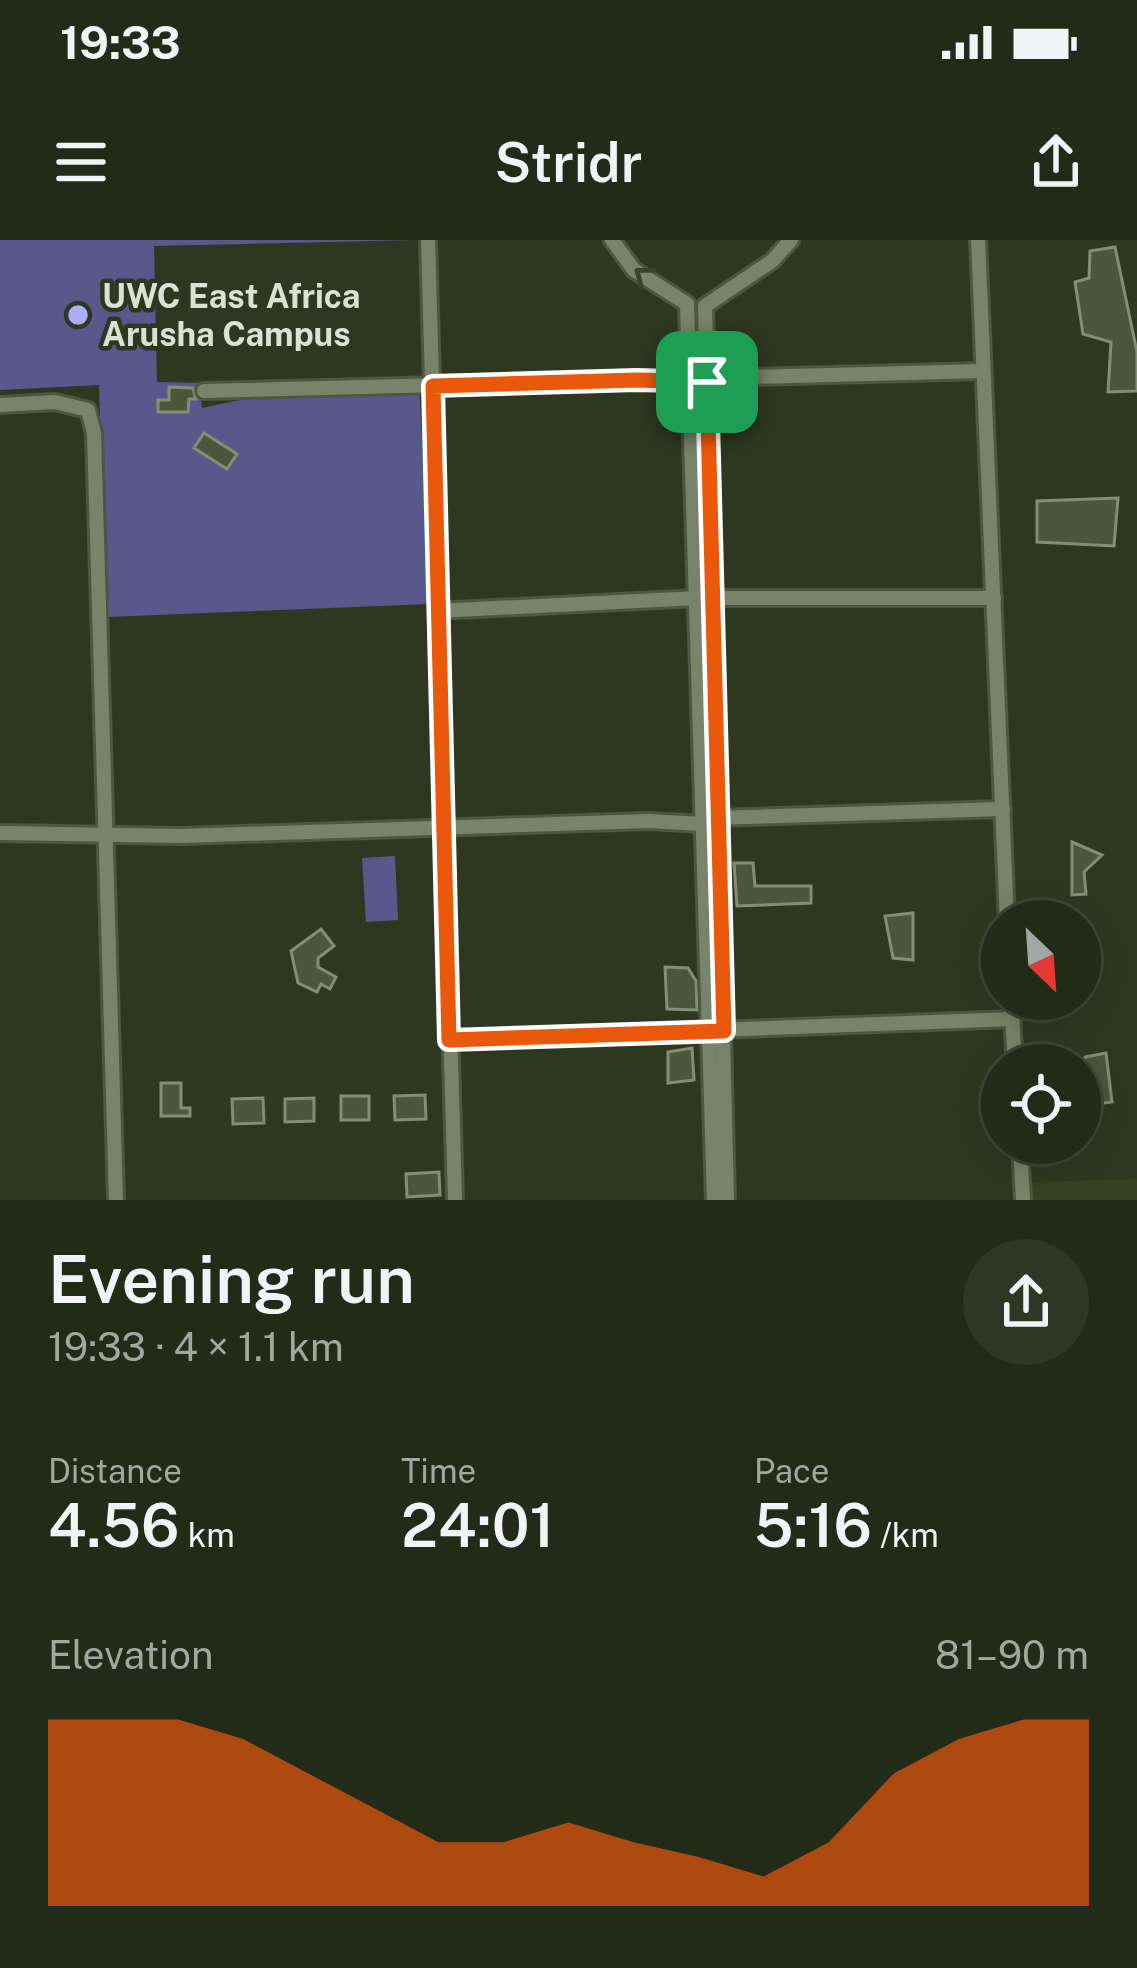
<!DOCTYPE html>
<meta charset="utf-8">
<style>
body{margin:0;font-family:"Public Sans",sans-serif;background:#2e3625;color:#f1f3f6;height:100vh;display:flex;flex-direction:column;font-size:45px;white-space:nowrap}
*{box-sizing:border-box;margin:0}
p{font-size:39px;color:#a2a7a2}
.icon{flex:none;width:66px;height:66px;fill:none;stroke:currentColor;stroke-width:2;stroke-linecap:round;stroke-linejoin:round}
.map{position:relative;height:960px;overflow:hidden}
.side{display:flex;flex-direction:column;background:#222a18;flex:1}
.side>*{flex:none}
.needle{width:78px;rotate:155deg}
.tools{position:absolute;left:981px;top:660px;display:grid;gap:24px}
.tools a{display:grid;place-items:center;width:120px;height:120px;border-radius:50%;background:#222a18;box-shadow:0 6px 30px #0003,0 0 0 3px #3f4637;font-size:60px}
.pin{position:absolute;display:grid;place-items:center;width:102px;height:102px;color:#fff;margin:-51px;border-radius:24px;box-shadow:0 6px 18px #0006}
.round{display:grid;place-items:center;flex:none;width:126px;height:126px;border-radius:63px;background:#2e3625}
.head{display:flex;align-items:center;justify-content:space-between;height:204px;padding:0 48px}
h1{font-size:66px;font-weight:600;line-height:90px}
.metrics{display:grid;grid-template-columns:repeat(3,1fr);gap:18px;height:204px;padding:12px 48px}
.metrics div{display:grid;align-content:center}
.metrics b{font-size:60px;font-weight:600}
.metrics small{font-size:33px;font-weight:400}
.metrics p{font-size:33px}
.chart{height:336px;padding:24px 48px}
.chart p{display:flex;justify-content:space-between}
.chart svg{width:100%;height:216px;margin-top:12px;fill:#ea580c;opacity:.7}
.status{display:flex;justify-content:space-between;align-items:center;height:84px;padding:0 60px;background:#222a18;direction:ltr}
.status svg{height:33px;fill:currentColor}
header{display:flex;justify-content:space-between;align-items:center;height:156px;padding:0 48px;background:#222a18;font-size:54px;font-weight:600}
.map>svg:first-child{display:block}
.built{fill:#344122}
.green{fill:#58588d}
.building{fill:#4c563d;stroke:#838e73;stroke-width:3}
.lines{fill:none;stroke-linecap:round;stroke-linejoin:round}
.minor-casing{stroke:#4d5641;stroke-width:20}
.minor{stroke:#788469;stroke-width:14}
.oneway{stroke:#39432b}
.route-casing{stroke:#fff;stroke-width:24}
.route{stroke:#ea580c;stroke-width:15}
.poi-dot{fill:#adaefb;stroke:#2e3820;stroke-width:4.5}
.labels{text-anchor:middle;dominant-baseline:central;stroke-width:9;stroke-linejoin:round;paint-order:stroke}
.poi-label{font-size:33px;font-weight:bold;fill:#dbe2d3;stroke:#2e3820;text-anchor:start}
</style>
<div class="status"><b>19:33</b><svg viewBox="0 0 49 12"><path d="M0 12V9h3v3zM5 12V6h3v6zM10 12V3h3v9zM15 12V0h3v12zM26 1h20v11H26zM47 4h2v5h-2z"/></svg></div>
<header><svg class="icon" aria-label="menu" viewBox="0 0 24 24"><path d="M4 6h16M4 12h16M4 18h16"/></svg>Stridr<svg class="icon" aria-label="share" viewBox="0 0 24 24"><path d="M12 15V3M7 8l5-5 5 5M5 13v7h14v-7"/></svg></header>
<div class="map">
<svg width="1137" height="960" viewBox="0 0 1137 960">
<rect width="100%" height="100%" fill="#2e3820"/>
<path class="built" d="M1137,939V960H1031L1030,942Z"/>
<g class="green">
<path d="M0,0H413L154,6L157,142L201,143V148H187L178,157L177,147L169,148L177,172H188L189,159H201L202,168L250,158V142L419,141L430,364L106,377L99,145L0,150Z"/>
<path d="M395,616L398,680L366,682L362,618Z"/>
</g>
<g class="building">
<path d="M1115,7L1137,112V151L1108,152L1111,102L1083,94L1075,42L1089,38L1090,11Z"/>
<path d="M169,147L193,148L196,159H189L188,172H158V160H169Z"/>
<path d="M204,193L237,214L227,229L194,208Z"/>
<path d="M1118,258L1114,306L1037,302V261Z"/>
<path d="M1072,602L1102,615L1084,632L1086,654L1072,655Z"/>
<path d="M734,623H753L755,646H811V663L737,666Z"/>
<path d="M913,673V720L893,718L885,676Z"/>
<path d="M321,689L334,706L318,718V727L336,737L330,749L321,744L317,752L298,743L291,711Z"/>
<path d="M665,727L688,728L696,741L697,770L667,769Z"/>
<path d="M692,808L694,840L668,843V812Z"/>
<path d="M1106,813L1112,862L1080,866L1085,817Z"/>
<path d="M161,843H181V868H190V876H161Z"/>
<path d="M425,855L426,879L395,880L394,856Z"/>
<rect x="341" y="856" width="28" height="24"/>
<path d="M263,858L264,883L233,884L232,859Z"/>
<path d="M314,858V881L285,882V859Z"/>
<path d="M439,932L440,955L407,957L406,934Z"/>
</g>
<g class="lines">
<g class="minor-casing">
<g id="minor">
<path d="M428,0L455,960"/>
<path d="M612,0L634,30L687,64L714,960"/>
<path d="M978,0L1007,681"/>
<path d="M204,151L983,131"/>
<path d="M0,165L55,162L88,170L94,193L116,960"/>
<path d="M436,371L698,358H994"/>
<path d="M714,578L1003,569"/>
<path d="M0,593L182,596L648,581L703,584"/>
<path d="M1011,759L1015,825"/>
<path d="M449,800L1013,779"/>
<path d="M1020,903L1023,960"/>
<path d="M727,960L705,66L772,21L791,0"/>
</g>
</g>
<use href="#minor" class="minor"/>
</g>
<defs><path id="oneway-chevron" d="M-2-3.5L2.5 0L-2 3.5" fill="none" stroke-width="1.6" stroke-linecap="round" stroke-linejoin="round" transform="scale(3)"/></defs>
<use class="oneway" href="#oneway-chevron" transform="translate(643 35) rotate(-142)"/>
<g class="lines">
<g class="route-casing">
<path id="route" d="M637,140L707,142L724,791L449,800L433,146Z"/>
</g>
<use href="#route" class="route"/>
</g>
<circle class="poi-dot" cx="78" cy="75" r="12"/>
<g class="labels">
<g class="poi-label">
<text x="102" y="56">UWC East Africa<tspan x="102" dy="38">Arusha Campus</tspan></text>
</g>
</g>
</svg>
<div class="tools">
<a><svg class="needle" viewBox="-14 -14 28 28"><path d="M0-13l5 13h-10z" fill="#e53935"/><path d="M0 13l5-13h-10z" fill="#a2a7a2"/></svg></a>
<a><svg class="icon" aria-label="locate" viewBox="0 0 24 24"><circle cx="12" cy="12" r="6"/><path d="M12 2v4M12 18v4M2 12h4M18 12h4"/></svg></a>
</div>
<div class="pin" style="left:707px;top:142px;background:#1e9e55"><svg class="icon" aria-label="arrive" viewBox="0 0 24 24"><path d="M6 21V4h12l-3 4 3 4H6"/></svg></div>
</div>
<section class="side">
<div class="head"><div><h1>Evening run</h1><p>19:33 · 4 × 1.1 km</p></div><a class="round"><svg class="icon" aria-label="share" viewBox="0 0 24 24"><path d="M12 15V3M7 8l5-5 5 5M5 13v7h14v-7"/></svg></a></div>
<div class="metrics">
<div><p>Distance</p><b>4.56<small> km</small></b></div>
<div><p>Time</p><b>24:01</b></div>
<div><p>Pace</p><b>5:16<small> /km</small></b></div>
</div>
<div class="chart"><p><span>Elevation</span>81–90 m</p>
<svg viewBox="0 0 160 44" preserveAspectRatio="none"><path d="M0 44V6L10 6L20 6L30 10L40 17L50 24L60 31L70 31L80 27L90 31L100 34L110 38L120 31L130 17L140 10L150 6L160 6V44z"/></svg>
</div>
</section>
